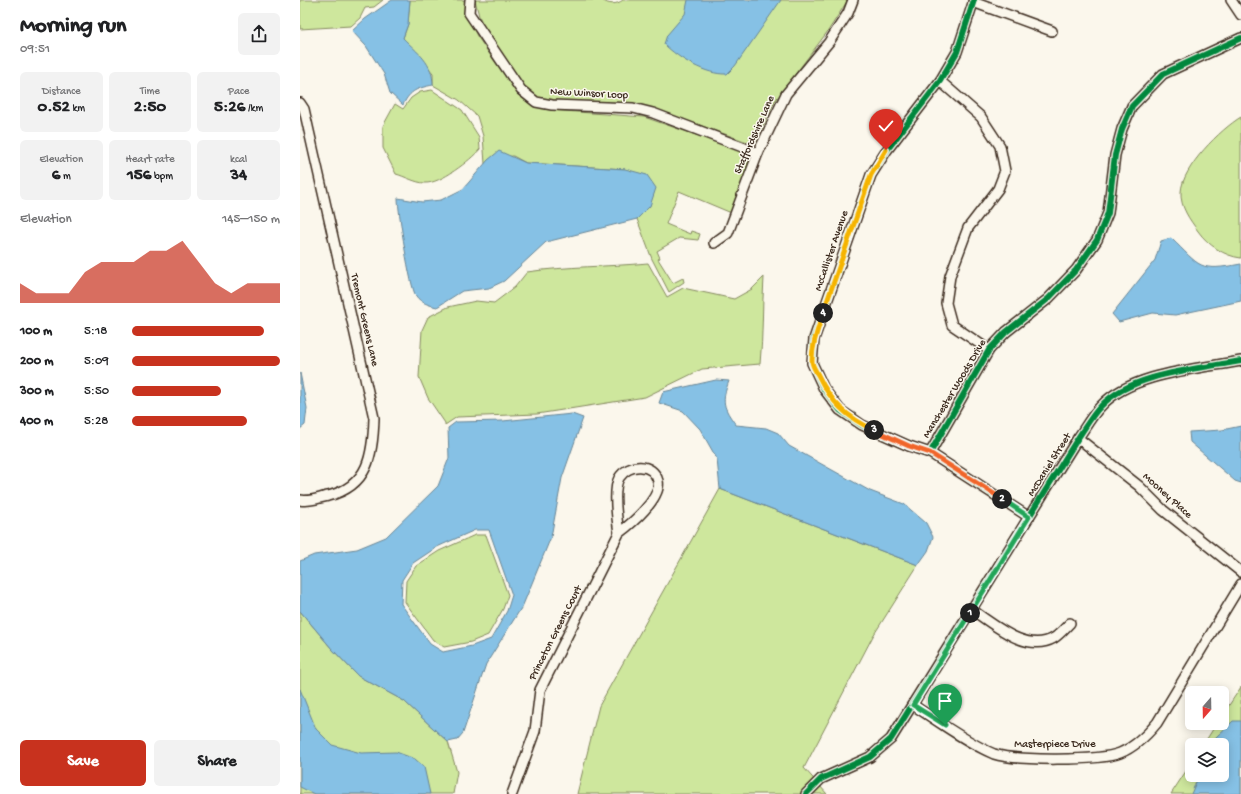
<!DOCTYPE html>
<meta charset="utf-8">
<style>
body{margin:0;font-family:"Gochi Hand",sans-serif;background:#f2f2f2;color:#202124;height:100vh;display:flex;flex-direction:column;font-size:15px;white-space:nowrap}
*{box-sizing:border-box;margin:0}
p{font-size:13px;color:#757577}
.icon{flex:none;width:22px;height:22px;fill:none;stroke:currentColor;stroke-width:2;stroke-linecap:round;stroke-linejoin:round}
.map{position:relative;flex:1;overflow:hidden}
.side{display:flex;flex-direction:column;background:#fff;width:300px}
.side>*{flex:none}
.needle{width:26px;rotate:200deg}
.fabs{position:absolute;left:885px;top:686px;display:grid;gap:8px}
.fabs a{display:grid;place-items:center;width:44px;height:44px;border-radius:6px;background:#fff;box-shadow:0 2px 10px #0003;font-size:20px}
.pin{position:absolute;display:grid;place-items:center;width:34px;height:34px;color:#fff;margin:-41px -17px;border-radius:50% 50% 50% 0;rotate:-45deg;box-shadow:0 0 4px #0007}
.pin .icon{rotate:45deg}
.km{position:absolute;width:20px;height:20px;margin:-10px;border-radius:50%;background:#222;color:#fff;font-size:11px;line-height:20px;text-align:center}
.round{display:grid;place-items:center;flex:none;width:42px;height:42px;border-radius:6px;background:#f2f2f2}
.summary{display:flex;align-items:center;justify-content:space-between;height:68px;padding:0 20px}
h1{font-size:22px;font-weight:700;line-height:30px}
.figures{display:grid;grid-template-columns:repeat(3,1fr);gap:6px;height:68px;padding:4px 20px}
.figures div{display:grid;align-content:center;border-radius:6px;background:#f2f2f2;text-align:center}
.figures b{font-size:17px;font-weight:700}
.figures small{font-size:11px;font-weight:400}
.figures p{font-size:11px}
.chart{height:112px;padding:8px 20px}
.chart p{display:flex;justify-content:space-between}
.chart svg{width:100%;height:72px;margin-top:4px;fill:#c8321e;opacity:.7}
.button{display:flex;gap:8px;margin-top:auto;padding:8px 20px}
.button a{flex:1;height:46px;border-radius:6px;background:#c8321e;color:#fff;font-size:16px;font-weight:700;line-height:46px;text-align:center}
.button a+a{background:#f2f2f2;color:#202124}
ul{padding:0 20px;list-style:none;font-size:13px}
li{display:grid;grid-template-columns:64px 48px 1fr;align-items:center;height:30px}
li i{height:10px;border-radius:5px;background:#c8321e}
main{display:flex;flex:1;min-height:0}
.map>svg:first-child{display:block}
.green{fill:#cee79d;stroke:#84885e}
.water{fill:#86c1e5;stroke:#688595;fill-rule:evenodd}
.lines{fill:none;stroke-linecap:round;stroke-linejoin:round}
.minor-casing{stroke:#3b2a1e;stroke-width:12}
.minor{stroke:#fbf7ec;stroke-width:9}
.cycleway-casing{stroke:#fbf7ec;stroke-width:8}
.cycleway{stroke:#00873e;stroke-width:6}
.split-1-casing{stroke:#fff;stroke-width:8}
.split-2-casing{stroke:#fff;stroke-width:8}
.split-3-casing{stroke:#fff;stroke-width:8}
.split-4-casing{stroke:#fff;stroke-width:8}
.split-5-casing{stroke:#fff;stroke-width:8}
.split-1{stroke:#22a559;stroke-width:5}
.split-2{stroke:#22a559;stroke-width:5}
.split-3{stroke:#f0652b;stroke-width:5}
.split-4{stroke:#f5b400;stroke-width:5}
.split-5{stroke:#f5b400;stroke-width:5}
.labels{text-anchor:middle;dominant-baseline:central;stroke-width:3;stroke-linejoin:round;paint-order:stroke}
.street-label{font-size:11px;fill:#3b2a1e;stroke:#fbf7ec}
</style>
<main>
<section class="side">
<div class="summary"><div><h1>Morning run</h1><p>09:51</p></div><a class="round"><svg class="icon" aria-label="share" viewBox="0 0 24 24"><path d="M12 15V3M7 8l5-5 5 5M5 13v7h14v-7"/></svg></a></div>
<div class="figures">
<div><p>Distance</p><b>0.52<small> km</small></b></div>
<div><p>Time</p><b>2:50</b></div>
<div><p>Pace</p><b>5:26<small> /km</small></b></div>
</div>
<div class="figures">
<div><p>Elevation</p><b>6<small> m</small></b></div>
<div><p>Heart rate</p><b>156<small> bpm</small></b></div>
<div><p>kcal</p><b>34</b></div>
</div>
<div class="chart"><p><span>Elevation</span>145–150 m</p>
<svg viewBox="0 0 160 44" preserveAspectRatio="none"><path d="M0 44V32L10 38L20 38L30 38L40 25L50 19L60 19L70 19L80 12L90 12L100 6L110 19L120 32L130 38L140 32L150 32L160 32V44z"/></svg>
</div>
<ul>
<li><b>100 m</b>5:18<i style="width:89%"></i></li>
<li><b>200 m</b>5:09<i style="width:100%"></i></li>
<li><b>300 m</b>5:50<i style="width:60%"></i></li>
<li><b>400 m</b>5:28<i style="width:78%"></i></li>
</ul>
<div class="button"><a>Save</a><a>Share</a></div>
</section>
<div class="map">
<svg width="941" height="794" viewBox="0 0 941 794">
<rect width="100%" height="100%" fill="#fbf7ec"/>
<filter id="ink" filterUnits="userSpaceOnUse"><feTurbulence type="fractalNoise" baseFrequency=".025" numOctaves="2"/><feDisplacementMap in="SourceGraphic" scale="8" xChannelSelector="R" yChannelSelector="G"/><feConvolveMatrix kernelMatrix="1 2 1 2 8 2 1 2 1" color-interpolation-filters="sRGB"/></filter>
<g filter="url(#ink)">
<g class="green">
<path d="M0,0H83L74,7L65,8L60,18L51,26L0,29Z"/>
<path d="M110,0H164L168,17L177,36L218,95L229,103L251,110L344,117L445,152L450,157L433,212H429L379,191L366,224L390,234L391,231L400,234L398,240L379,238L357,251L360,258L358,259L373,283L383,278L384,282L369,292L352,259L337,219L350,206L325,169L226,163L213,156L190,159L185,164L183,136L177,116L159,100L133,85V73L103,38L108,24Z"/>
<path d="M175,0H302C309,5 316,5 323,0H548L528,31L475,101L456,141L450,143L354,109L330,104L276,102L238,98L227,90L186,31L179,16Z"/>
<path d="M132,90L162,110L179,137L180,149C171,160 140,184 125,183C116,183 104,176 96,174L83,148V126L95,104L103,109L111,98L120,92Z"/>
<path d="M941,117V258C924,256 908,245 898,231C890,220 880,207 881,192C882,167 921,129 941,117Z"/>
<path d="M348,263L367,297L383,288L434,299L452,289L464,277C462,307 463,335 460,364L402,369L345,397L237,414L157,417L145,425V423L128,398L119,377L122,330L128,317L148,307L176,301L194,303L215,287L227,272C267,266 308,267 348,263Z"/>
<path d="M420,489L618,565L573,636L504,768L527,794H277L299,706Z"/>
<path d="M175,535H186L208,595L203,609L188,635L171,642L144,647L133,640L105,602L106,581L116,566L139,551Z"/>
<path d="M0,611L32,649L58,676L104,701L148,742L157,772L153,794H0Z"/>
<path d="M941,687V794H871L892,762V775H922V745H903L917,723H922V716Z"/>
</g>
<g class="water">
<path d="M92,0H110L108,24L103,38C118,53 133,63 133,85C118,88 110,90 103,105L90,93L84,74L66,46L52,31L65,19Z"/>
<path d="M388,0H481L435,66L427,74C406,75 379,59 364,44L367,35L385,14Z"/>
<path d="M199,151L226,163L325,169L347,175L356,188L350,206L337,219L246,242L204,281L189,288L162,291L137,307C129,305 121,303 116,296C110,288 98,210 98,198L122,202L141,200L163,189L188,160Z"/>
<path d="M871,238C901,267 898,272 941,264V301L875,315L853,313L819,322L812,314L855,260L861,241Z"/>
<path d="M0,373L7,408L5,425L0,429Z"/>
<path d="M416,380L429,381C421,402 423,407 436,425L466,428L478,433L489,446L570,491L604,504L626,523L633,537L628,551L618,565L420,489L417,459L400,429L383,411L359,403L363,392Z"/>
<path d="M272,414L283,418L262,478L251,537L223,605L186,664L163,733L157,740L148,742L104,701L58,676L32,649L0,611V561L14,555L57,549L86,537L138,486L149,458L148,428L156,422L203,421ZM175,530H189L212,595L207,611L191,639L172,646L143,652L130,644L101,604L102,580L113,563L137,547Z"/>
<path d="M941,426V483L935,481L890,442L889,432L922,430Z"/>
<path d="M0,689L16,729L32,745L61,753L96,752L115,759L124,767L130,794H14L0,787Z"/>
<path d="M933,721H941V794H891L899,775H922V745H913L916,737Z"/>
</g>
<g class="lines">
<g class="minor-casing">
<g id="minor">
<path d="M170,0L169,13L221,90L236,102L252,105L333,108L353,113L458,153"/>
<path d="M674,0L657,52L640,81L587,150L571,175L514,339L512,363L524,389L540,410L562,425L609,446L630,453L729,517"/>
<path d="M931,0L941,15"/>
<path d="M673,2L752,31"/>
<path d="M640,81L681,117L700,146L705,171L698,189L668,228L650,276L646,303L652,325L689,350"/>
<path d="M0,103L4,109L74,418C73,454 69,486 28,496C18,498 10,502 0,500"/>
<path d="M414,243L428,233L458,153L486,94L529,42L548,13L553,0"/>
<path d="M778,438L839,486L863,510L941,572"/>
<path d="M630,453L689,350L706,332L748,299L776,270L797,240L808,213L815,155L822,129L832,106L863,74L941,38"/>
<path d="M672,610C694,624 726,654 754,638C760,634 765,628 770,623"/>
<path d="M613,705C636,720 669,744 694,754C714,761 800,761 820,753C835,747 847,735 857,723L941,584"/>
<path d="M212,794L235,731L240,690L319,533C317,520 313,489 319,478C328,463 353,462 358,481C362,498 331,524 319,533"/>
<path d="M506,794L521,779L570,757L591,739L778,438C785,428 792,415 801,406C831,373 898,369 941,361"/>
</g>
</g>
<use href="#minor" class="minor"/>
<g class="cycleway-casing">
<g id="cycleway">
<path d="M674,0L657,52L640,81L587,150L571,175L514,339L512,363L524,389L540,410L562,425L609,446L630,453L729,517"/>
<path d="M630,453L689,350L706,332L748,299L776,270L797,240L808,213L815,155L822,129L832,106L863,74L941,38"/>
<path d="M506,794L521,779L570,757L591,739L778,438C785,428 792,415 801,406C831,373 898,369 941,361"/>
</g>
</g>
<use href="#cycleway" class="cycleway"/>
</g>
</g>
<g class="lines" filter="url(#ink)">
<g class="split-1-casing">
<path id="split-1" d="M645,725L613,705L670,613"/>
</g>
<g class="split-2-casing">
<path id="split-2" d="M670,613L729,517L702,499"/>
</g>
<g class="split-3-casing">
<path id="split-3" d="M574,430L609,446L630,453L702,499"/>
</g>
<g class="split-4-casing">
<path id="split-4" d="M523,313C518,329 512,344 512,361C512,366 516,371 518,375C531,402 546,417 574,430"/>
</g>
<g class="split-5-casing">
<path id="split-5" d="M523,313L571,175L586,150"/>
</g>
<use href="#split-1" class="split-1"/>
<use href="#split-2" class="split-2"/>
<use href="#split-3" class="split-3"/>
<use href="#split-4" class="split-4"/>
<use href="#split-5" class="split-5"/>
</g>
<g class="labels">
<g class="street-label">
<text transform="translate(289 94) rotate(3)">New Winsor Loop</text>
<text transform="translate(455 135) rotate(-66)">Staffordshire Lane</text>
<text transform="translate(532 251) rotate(-71)">McCallister Avenue</text>
<text transform="translate(64 320) rotate(77)">Tremont Greens Lane</text>
<text transform="translate(655 389) rotate(-59)">Manchester Woods Drive</text>
<text transform="translate(750 465) rotate(-58)">McDaniel Street</text>
<text transform="translate(867 496) rotate(42)">Mooney Place</text>
<text transform="translate(256 633) rotate(-63)">Princeton Greens Court</text>
<text x="755" y="745">Masterpiece Drive</text>
</g>
</g>
</svg>
<div class="fabs">
<a><svg class="needle" viewBox="-14 -14 28 28"><path d="M0-13l5 13h-10z" fill="#e53935"/><path d="M0 13l5-13h-10z" fill="#757577"/></svg></a>
<a><svg class="icon" aria-label="layers" viewBox="0 0 24 24"><path d="M12 4l9 5-9 5-9-5zM3 14l9 5 9-5"/></svg></a>
</div>
<div class="pin" style="left:645px;top:725px;background:#1e9e55"><svg class="icon" aria-label="arrive" viewBox="0 0 24 24"><path d="M6 21V4h12l-3 4 3 4H6"/></svg></div>
<div class="pin" style="left:586px;top:150px;background:#d93025"><svg class="icon" aria-label="check" viewBox="0 0 24 24"><path d="M5 12l5 5 9-10"/></svg></div>
<b class="km" style="left:670px;top:613px">1</b>
<b class="km" style="left:702px;top:499px">2</b>
<b class="km" style="left:574px;top:430px">3</b>
<b class="km" style="left:523px;top:313px">4</b>
</div>
</main>
